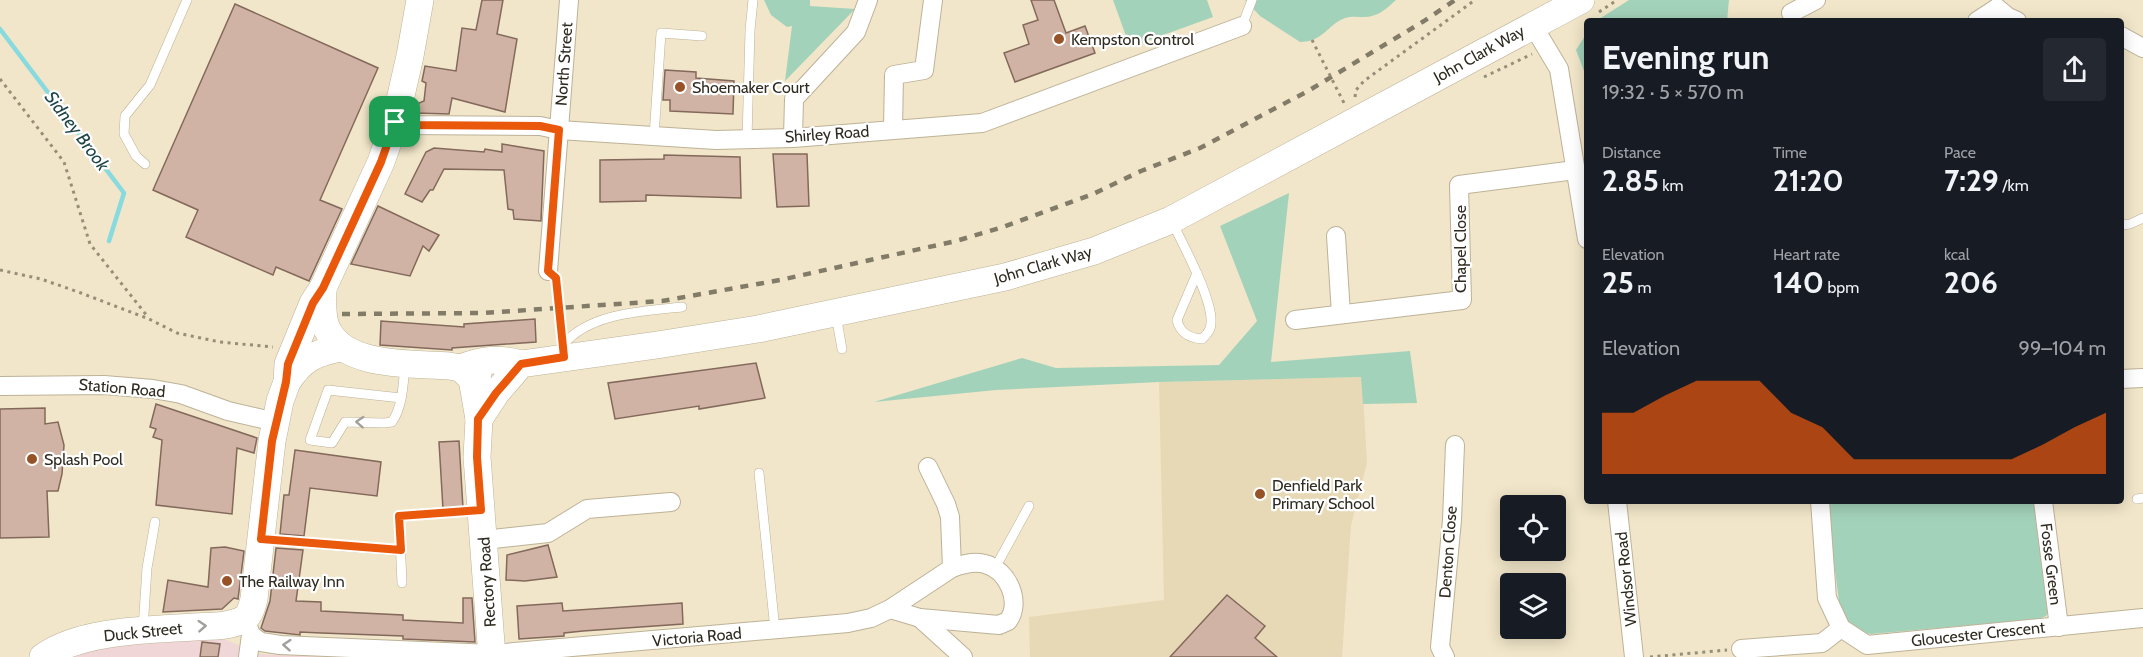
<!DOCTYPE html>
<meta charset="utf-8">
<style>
body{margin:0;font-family:Cabin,sans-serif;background:#242831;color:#f1f3f6;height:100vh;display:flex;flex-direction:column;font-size:22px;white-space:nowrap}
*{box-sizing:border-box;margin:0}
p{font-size:20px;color:#9ea1a6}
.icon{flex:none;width:33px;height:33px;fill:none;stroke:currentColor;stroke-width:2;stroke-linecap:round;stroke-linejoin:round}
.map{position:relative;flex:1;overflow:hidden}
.details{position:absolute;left:1584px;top:18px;width:540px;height:486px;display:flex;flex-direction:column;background:#171b24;border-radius:6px;box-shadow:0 3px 15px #0003}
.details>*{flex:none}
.controls{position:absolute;left:1500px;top:495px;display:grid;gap:12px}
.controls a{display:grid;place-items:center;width:66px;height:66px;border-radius:6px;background:#171b24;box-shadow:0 3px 15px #0003;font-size:30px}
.pin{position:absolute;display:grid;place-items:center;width:51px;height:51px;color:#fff;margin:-26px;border-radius:12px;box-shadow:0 3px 9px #0006}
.round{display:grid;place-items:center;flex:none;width:63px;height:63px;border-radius:6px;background:#242831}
.summary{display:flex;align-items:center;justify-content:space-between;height:102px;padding:0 18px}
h1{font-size:33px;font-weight:700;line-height:45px}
.stats{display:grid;grid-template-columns:repeat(3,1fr);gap:9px;height:102px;padding:6px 18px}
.stats div{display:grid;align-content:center}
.stats b{font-size:30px;font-weight:700}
.stats small{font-size:16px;font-weight:400}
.stats p{font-size:16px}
.chart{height:168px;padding:12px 18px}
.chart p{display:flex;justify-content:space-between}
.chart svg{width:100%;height:108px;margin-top:6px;fill:#ea580c;opacity:.7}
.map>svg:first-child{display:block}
.commercial{fill:#f0d6d6}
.built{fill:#e7d9b5}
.green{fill:#a3d2ba}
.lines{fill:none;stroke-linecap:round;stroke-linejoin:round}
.stream{stroke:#88dade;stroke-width:4.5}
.building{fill:#d0b3a4;stroke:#83695b;stroke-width:1.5}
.lane-casing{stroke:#bdb297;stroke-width:10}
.street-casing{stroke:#bdb297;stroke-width:20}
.primary-casing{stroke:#bdb297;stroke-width:28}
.path{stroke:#958e79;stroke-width:3;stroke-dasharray:3 4.5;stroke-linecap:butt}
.lane{stroke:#fff;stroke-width:9}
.street{stroke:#fff;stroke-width:18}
.primary{stroke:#fff;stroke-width:27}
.rail{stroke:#827b68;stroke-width:4.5;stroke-dasharray:8 8;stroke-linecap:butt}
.path-bridge{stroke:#958e79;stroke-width:3;stroke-dasharray:3 4.5;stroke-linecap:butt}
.oneway{stroke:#a1a09b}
.route-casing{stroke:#fff;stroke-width:12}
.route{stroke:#ea580c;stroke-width:8}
.poi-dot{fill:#975228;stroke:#fff;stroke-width:2}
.labels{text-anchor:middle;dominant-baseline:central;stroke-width:4.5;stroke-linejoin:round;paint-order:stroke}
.poi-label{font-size:16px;fill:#2f2b20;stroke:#fff;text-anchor:start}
.street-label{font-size:16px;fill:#2f2b20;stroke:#fff}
.water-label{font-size:18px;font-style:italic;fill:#1d4447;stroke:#fff}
</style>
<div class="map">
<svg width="2143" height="657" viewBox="0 0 2143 657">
<rect width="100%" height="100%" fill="#f1e6c9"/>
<path class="commercial" d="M222,638L258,654L332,657H63L90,648Z"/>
<path class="built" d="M1362,377L1367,463L1351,525L1342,657H1030L1029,617L1164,600L1159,382Z"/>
<g class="green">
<path d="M764,0H810V6L855,9L785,81L792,26L787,27L771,15Z"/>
<path d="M1113,0H1207L1213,17L1130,47Z"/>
<path d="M1245,0H1396C1386,9 1378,17 1364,17C1358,17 1351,16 1345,18C1327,25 1323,42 1300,42L1260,16Z"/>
<path d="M1629,0H1729L1727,21H1596Z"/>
<path d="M1587,33V79L1576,50Z"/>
<path d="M1289,193L1271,362L1410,351L1417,403L1363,404L1361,377L1159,382L996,390L874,402L1022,358L1056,368L1219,365L1257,321L1220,226Z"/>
<path d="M1826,501H2038L2051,608L2046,616L2039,619L1871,634C1853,632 1846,626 1840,609Z"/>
</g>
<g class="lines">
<path class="stream" d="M0,29L124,193L109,241"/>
</g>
<g class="building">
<path d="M482,0H503L497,34L517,39L505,112L452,98L449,114L415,113L419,103L424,101L426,83L422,81L425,66L456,71L462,28L476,30Z"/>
<path d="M1031,0H1054L1066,33L1085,26L1095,53L1015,82L1004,53L1029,44L1023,25L1038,20Z"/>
<path d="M235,4L378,68L320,200L342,209L309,281L276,267L273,275L186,237L198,210L153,190Z"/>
<path d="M665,70L696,72V78L734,81L733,114L670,111V100H663Z"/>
<path d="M502,144L544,151L541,221L514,219L513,210L508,209L504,170L444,169L433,190H430L422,202L405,194L426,152L434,148L484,152L485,149L502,152Z"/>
<path d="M773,154H807L809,206L777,207Z"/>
<path d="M664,155L740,157L741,198L646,195V201L600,202V160L664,159Z"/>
<path d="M378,206L439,235L429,251L423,246L410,276L351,264Z"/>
<path d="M535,319L536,342L452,348V350L380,345L381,321L464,327V324Z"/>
<path d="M756,363L765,398L699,409V406L615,419L608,383Z"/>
<path d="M156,404L257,438L254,453L237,448L232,514L156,505L162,440L153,437L156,429L150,427Z"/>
<path d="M45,408V424L58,422L64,445L62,474L58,491H47L49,537L0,538V409Z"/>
<path d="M459,441L463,508L443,509L439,442Z"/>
<path d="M295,450L381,462L377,496L310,488L304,536L280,534L284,495H289Z"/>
<path d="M548,545L557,577L525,581L506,580L507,555Z"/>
<path d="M225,547L244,551L238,599L234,598L222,609L163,612L168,580L208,587L211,548Z"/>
<path d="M276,548L303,550L296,601L321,602V611L403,615V620L463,623V598H472L475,642L403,639V636L321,633L300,632V635L265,631L261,628L270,601Z"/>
<path d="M1227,595L1265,626L1255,638L1277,657H1170Z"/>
<path d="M562,603L563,611L682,603L683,624L583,631L564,633V636L519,639L517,606Z"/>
<path d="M202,642L220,644L218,657H200Z"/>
</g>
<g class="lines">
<g class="lane-casing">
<g id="lane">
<path d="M1242,26L1252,0"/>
<path d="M654,136L661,33L702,36"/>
<path d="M747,139L750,30L753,0"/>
<path d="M145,164L136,156L124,134L125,116L150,85L187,0"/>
<path d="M1172,222C1183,244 1213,300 1211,323C1211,330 1207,334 1202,339C1189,338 1180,333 1177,320L1197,273"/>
<path d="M2121,225L2130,224L2143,218"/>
<path d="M836,315L842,349"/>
<path d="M563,355V345C589,313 643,311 682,307"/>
<path d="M401,398L328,390L310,440L332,443L345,422L384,423L392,422C403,406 403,384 405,365"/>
<path d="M759,473L775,630"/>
<path d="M2137,499L2143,498"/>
<path d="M399,516L402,583"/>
<path d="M264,540L401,551"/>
<path d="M995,568L1029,506"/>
<path d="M143,629L147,568L155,522"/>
</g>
</g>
<g class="street-casing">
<g id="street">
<path d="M1997,8L2008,17L2017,21"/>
<path d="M1791,13L1816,0"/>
<path d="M1977,21L1997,8"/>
<path d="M1532,24L1559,69L1587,239"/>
<path d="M2121,36L2143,48"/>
<path d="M395,122L405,125L540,126L559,130L716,140L793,138L982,123L1242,26"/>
<path d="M893,129L894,75L924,70L933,0"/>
<path d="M793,138L794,99L856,32L868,0"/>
<path d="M1336,236L1341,314"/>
<path d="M548,271L569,0"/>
<path d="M1295,320L1462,300L1459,185L1575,170"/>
<path d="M2121,379L2143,378"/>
<path d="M0,386L104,385L153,389L181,394L228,411L276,422"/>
<path d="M928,467L946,504L950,517L952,568"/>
<path d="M1617,501L1634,657"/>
<path d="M1820,501L1827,598L1841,628L1867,645L2143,618"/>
<path d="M2043,501L2059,627"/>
<path d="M484,540L548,533L587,509L671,502"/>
<path d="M920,618L963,657"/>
<path d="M251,635L261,642L280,645L492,654L848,623L871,618L890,609L952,568C963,564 975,561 985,564C1008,570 1022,602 1008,621L999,625L920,618L890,609"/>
<path d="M1741,649L1822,643L1841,628"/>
<path d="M248,657L251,635L248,626"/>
<path d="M1445,657L1440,647L1452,520L1455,445"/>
</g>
</g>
<g class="primary-casing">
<g id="primary">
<path d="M323,288C323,301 321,317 327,329C345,368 412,363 449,366L461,368L478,374"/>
<path d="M461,368L472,379L479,419L477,457L492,657"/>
<path d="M461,368C482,359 499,358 521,364"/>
<path d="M287,382C302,359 314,353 341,348"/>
<path d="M479,419L496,393L521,364L657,345L758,329L1005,277L1094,251L1171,220L1581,0"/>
<path d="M43,657C81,630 148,630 194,627C210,626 230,627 244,619C250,615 252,606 254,599L272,441L280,401L287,382L288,364L313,303L323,288L381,162L395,122L410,56L420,0"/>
</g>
</g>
<g class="path">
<path d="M1599,12L1617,0"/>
<path d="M1484,77L1532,54"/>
<path d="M0,79L64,162L90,244L148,317"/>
<path d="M1355,97L1356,90L1364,81L1475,0"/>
<path d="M0,270L41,279L81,293L149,319L177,333L220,342L273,347"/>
<path d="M557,284L562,332"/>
<path d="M411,515L461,511"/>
<path d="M1650,657L1727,650"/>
</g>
<use href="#lane" class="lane"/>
<use href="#street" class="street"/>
<use href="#primary" class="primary"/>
<path class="rail" d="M342,314L483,313L662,301L780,280L956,241L1003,227L1093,194L1141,171L1200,148L1308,91L1424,21L1455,0"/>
<path class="path-bridge" d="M1312,40L1345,105"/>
</g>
<defs><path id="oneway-chevron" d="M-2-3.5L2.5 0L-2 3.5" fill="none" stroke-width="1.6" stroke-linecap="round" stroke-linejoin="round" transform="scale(1.5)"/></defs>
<g class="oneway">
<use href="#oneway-chevron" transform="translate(360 422) rotate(-177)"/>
<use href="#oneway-chevron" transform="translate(202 626) rotate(-4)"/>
<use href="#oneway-chevron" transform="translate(287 645) rotate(-176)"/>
</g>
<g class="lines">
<g class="route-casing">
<path id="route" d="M395,122L405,125L540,126L559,130L548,271L556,278L564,357L521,364L496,393L478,419L477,457L481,510L399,516L401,550L261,539L272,441L286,382L288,364L313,303L323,288L381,162Z"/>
</g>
<use href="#route" class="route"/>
</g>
<g class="poi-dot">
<circle cx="1059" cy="39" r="6"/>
<circle cx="680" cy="87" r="6"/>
<circle cx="32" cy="459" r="6"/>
<circle cx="1260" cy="494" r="6"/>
<circle cx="227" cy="581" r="6"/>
</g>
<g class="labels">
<g class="poi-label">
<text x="1071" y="39">Kempston Control</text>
<text x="692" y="87">Shoemaker Court</text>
<text x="44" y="459">Splash Pool</text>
<text x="1272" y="485">Denfield Park<tspan x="1272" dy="18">Primary School</tspan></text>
<text x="239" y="581">The Railway Inn</text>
</g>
<g class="street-label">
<text transform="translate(1479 54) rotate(-29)">John Clark Way</text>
<text transform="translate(564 64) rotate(-86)">North Street</text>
<text transform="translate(827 134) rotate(-4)">Shirley Road</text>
<text transform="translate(1460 249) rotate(-90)">Chapel Close</text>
<text transform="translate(1043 265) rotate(-16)">John Clark Way</text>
<text transform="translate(122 388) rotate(5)">Station Road</text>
<text transform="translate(1448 552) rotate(-86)">Denton Close</text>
<text transform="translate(2051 564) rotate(83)">Fosse Green</text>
<text transform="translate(1626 579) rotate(-96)">Windsor Road</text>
<text transform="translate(487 582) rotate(-94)">Rectory Road</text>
<text transform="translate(143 632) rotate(-6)">Duck Street</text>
<text transform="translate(1978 634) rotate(-6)">Gloucester Crescent</text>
<text transform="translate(697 637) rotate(-5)">Victoria Road</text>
</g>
<g class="water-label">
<text transform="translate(77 131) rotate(53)">Sidney Brook</text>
</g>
</g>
</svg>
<div class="controls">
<a><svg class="icon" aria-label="locate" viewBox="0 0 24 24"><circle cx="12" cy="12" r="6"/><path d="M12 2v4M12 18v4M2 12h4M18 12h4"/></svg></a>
<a><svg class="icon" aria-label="layers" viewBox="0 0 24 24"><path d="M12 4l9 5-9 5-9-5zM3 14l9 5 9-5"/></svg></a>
</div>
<div class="pin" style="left:395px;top:122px;background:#1e9e55"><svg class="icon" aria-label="arrive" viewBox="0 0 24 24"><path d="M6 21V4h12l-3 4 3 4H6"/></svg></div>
<section class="details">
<div class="summary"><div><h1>Evening run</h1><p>19:32 · 5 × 570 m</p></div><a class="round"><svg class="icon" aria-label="share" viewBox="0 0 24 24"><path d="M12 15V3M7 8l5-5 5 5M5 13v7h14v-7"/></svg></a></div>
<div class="stats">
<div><p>Distance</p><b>2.85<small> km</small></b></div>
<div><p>Time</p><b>21:20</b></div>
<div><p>Pace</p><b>7:29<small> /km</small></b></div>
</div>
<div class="stats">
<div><p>Elevation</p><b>25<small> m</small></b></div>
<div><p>Heart rate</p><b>140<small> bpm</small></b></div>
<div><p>kcal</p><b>206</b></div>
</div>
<div class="chart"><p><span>Elevation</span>99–104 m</p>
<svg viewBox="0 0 160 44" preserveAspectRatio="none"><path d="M0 44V19L10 19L20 12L30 6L40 6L50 6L60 19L70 25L80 38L90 38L100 38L110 38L120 38L130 38L140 32L150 25L160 19V44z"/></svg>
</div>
</section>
</div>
